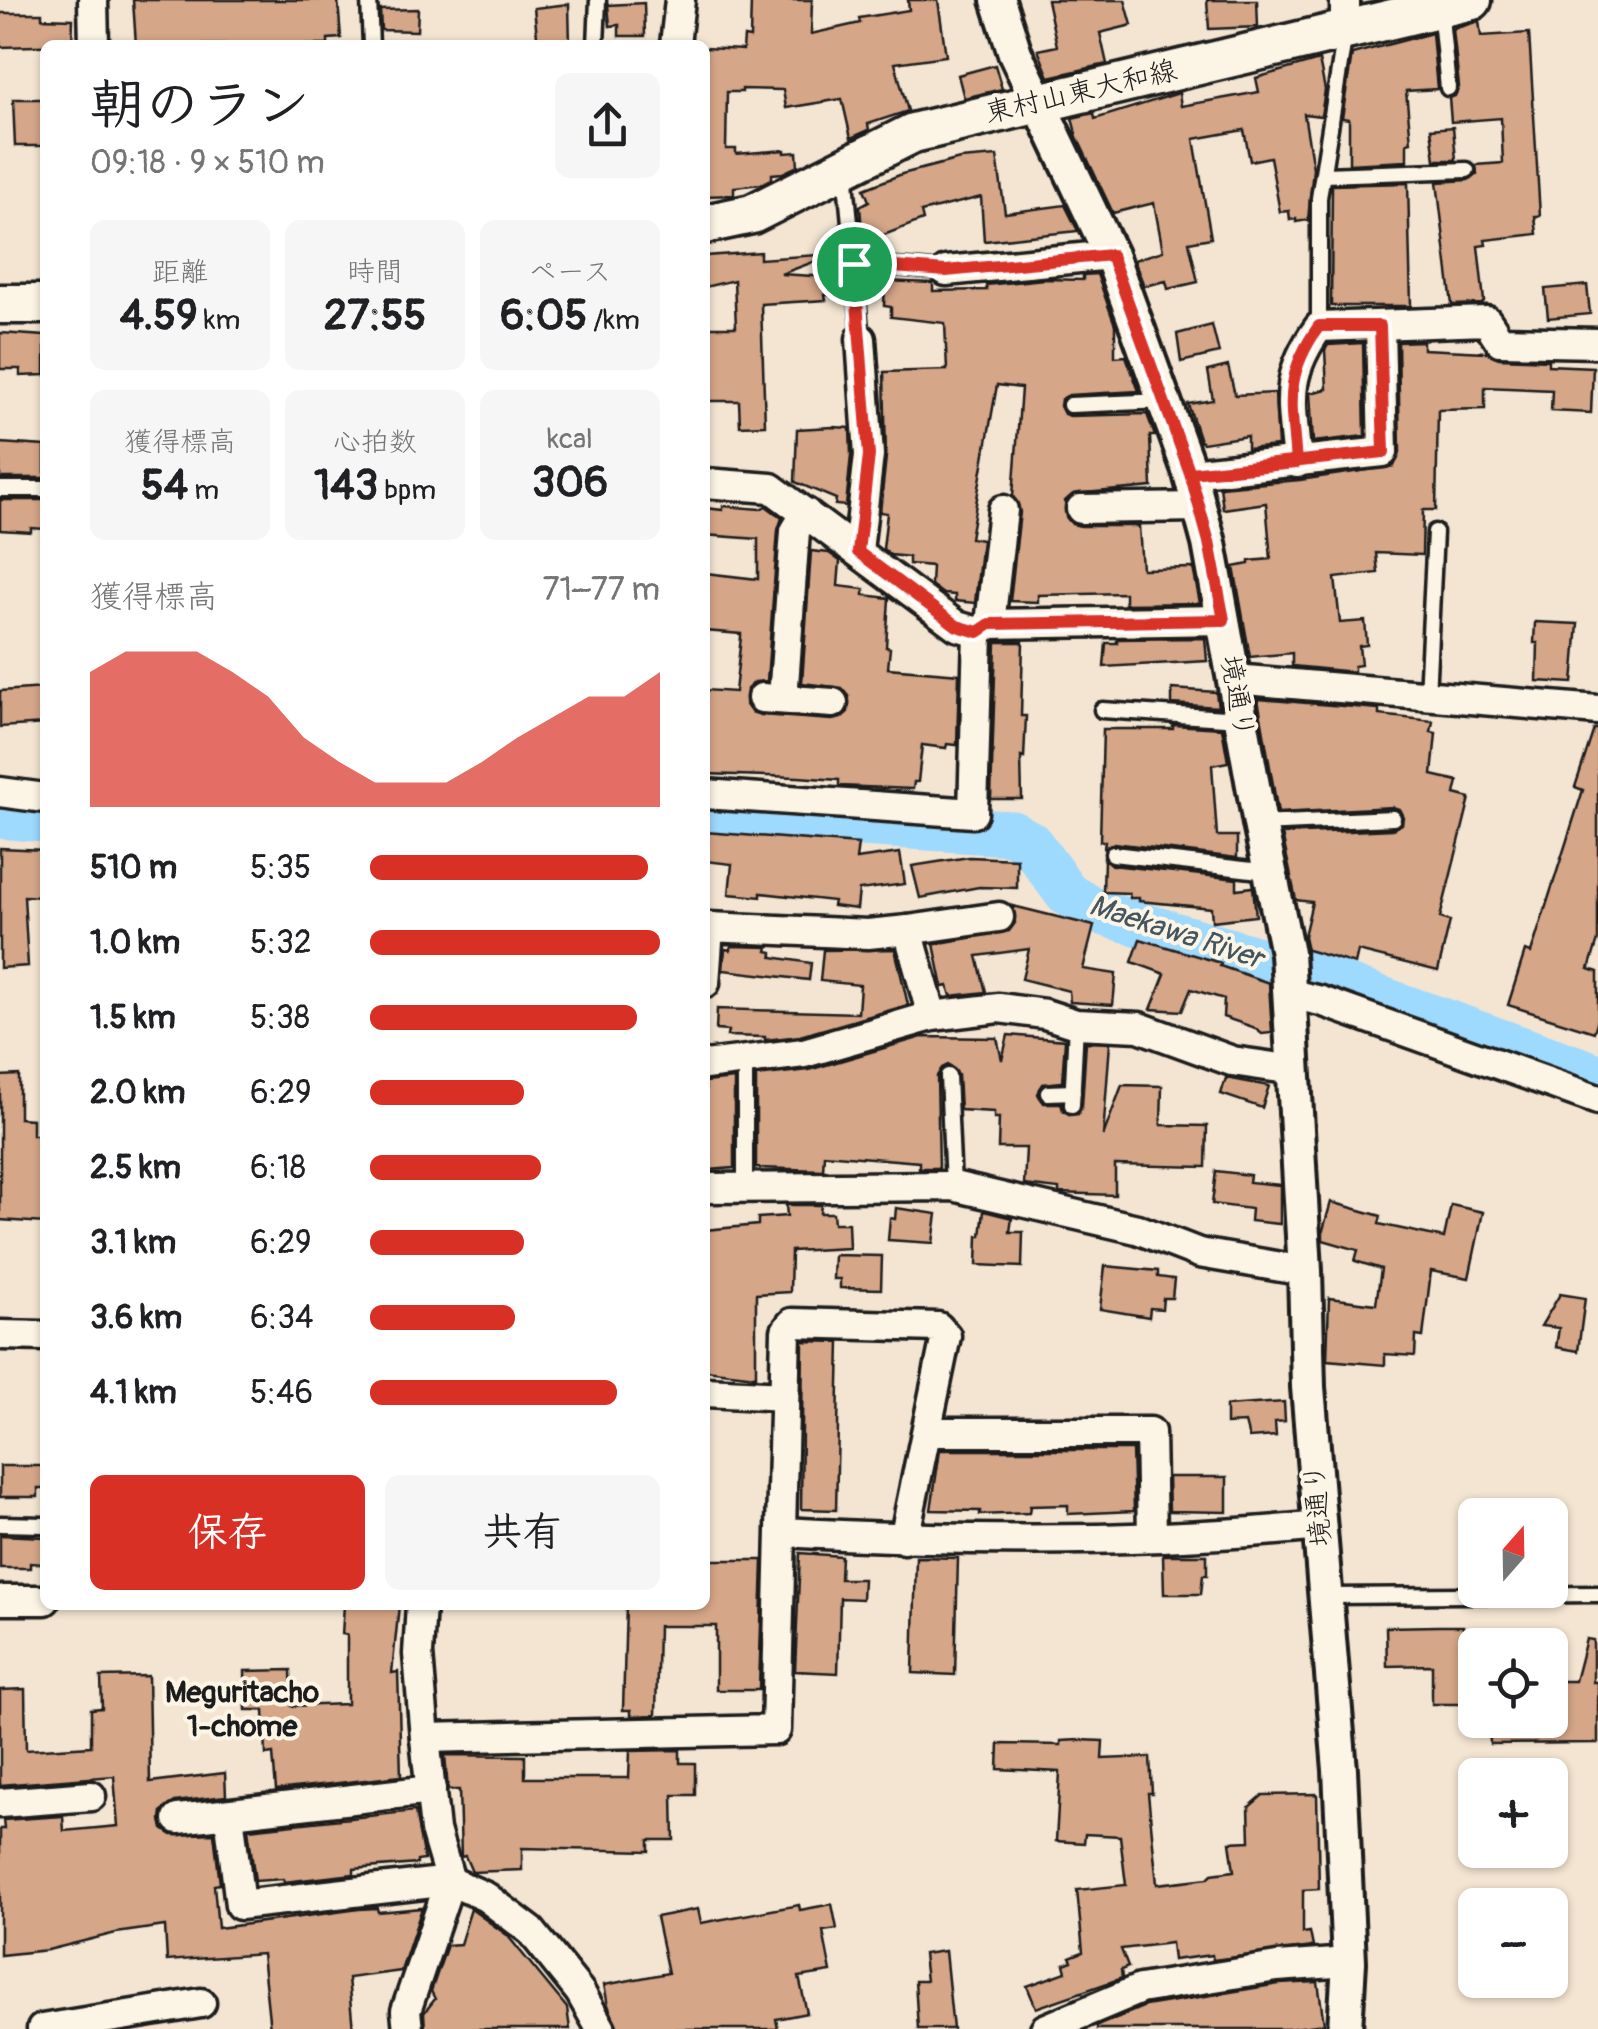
<!DOCTYPE html>
<html lang="ja">
<meta charset="utf-8">
<style>
body{margin:0;font-family:Pangolin,"Klee One",sans-serif;background:#f6f6f6;color:#202124;height:100vh;display:flex;flex-direction:column;font-size:38px;white-space:nowrap}
*{box-sizing:border-box;margin:0}
p{font-size:32px;color:#757577}
.icon{flex:none;width:55px;height:55px;fill:none;stroke:currentColor;stroke-width:2;stroke-linecap:round;stroke-linejoin:round}
.map{position:relative;flex:1;overflow:hidden}
.details{position:absolute;left:40px;top:40px;width:670px;height:1570px;display:flex;flex-direction:column;background:#fff;border-radius:15px;box-shadow:0 2px 8px #0004}
.details>*{flex:none}
.needle{width:65px;rotate:20deg}
.fabs{position:absolute;left:1458px;top:1498px;display:grid;gap:20px}
.fabs a{display:grid;place-items:center;width:110px;height:110px;border-radius:15px;background:#fff;box-shadow:0 2px 8px #0004;font-size:50px}
.pin{position:absolute;display:grid;place-items:center;width:85px;height:85px;color:#fff;margin:-42px;border:5px solid #fff;border-radius:50%;box-shadow:0 2px 10px #0007}
.round{display:grid;place-items:center;flex:none;width:105px;height:105px;border-radius:15px;background:#f6f6f6}
.headline{display:flex;align-items:center;justify-content:space-between;height:170px;padding:0 50px}
h1{font-size:55px;font-weight:700;line-height:75px}
.metrics{display:grid;grid-template-columns:repeat(3,1fr);gap:15px;height:170px;padding:10px 50px}
.metrics div{display:grid;align-content:center;border-radius:15px;background:#f6f6f6;text-align:center}
.metrics b{font-size:42px;font-weight:700}
.metrics small{font-size:28px;font-weight:400}
.metrics p{font-size:28px}
.chart{height:280px;padding:20px 50px}
.chart p{display:flex;justify-content:space-between}
.chart svg{width:100%;height:180px;margin-top:10px;fill:#d93025;opacity:.7}
.action{display:flex;gap:20px;margin-top:auto;padding:20px 50px}
.action a{flex:1;height:115px;border-radius:15px;background:#d93025;color:#fff;font-size:40px;font-weight:700;line-height:115px;text-align:center}
.action a+a{background:#f6f6f6;color:#202124}
ul{padding:0 50px;list-style:none;font-size:32px}
li{display:grid;grid-template-columns:160px 120px 1fr;align-items:center;height:75px}
li i{height:25px;border-radius:12px;background:#d93025}
.map>svg:first-child{display:block}
.lines{fill:none;stroke-linecap:round;stroke-linejoin:round}
.river{stroke:#9ed9fe;stroke-width:45}
.building{fill:#d6a688;stroke:#1c1c1c;stroke-width:2.5}
.service-casing{stroke:#1c1c1c;stroke-width:21}
.minor-casing{stroke:#1c1c1c;stroke-width:35}
.tertiary-casing{stroke:#1c1c1c;stroke-width:40}
.secondary-casing{stroke:#1c1c1c;stroke-width:45}
.service{stroke:#fcf5e5;stroke-width:14}
.minor{stroke:#fcf5e5;stroke-width:28}
.tertiary{stroke:#fcf5e5;stroke-width:32}
.secondary{stroke:#fcf5e5;stroke-width:38}
.route-casing{stroke:#fff;stroke-width:20}
.route{stroke:#d93025;stroke-width:12}
.labels{text-anchor:middle;dominant-baseline:central;stroke-width:8;stroke-linejoin:round;paint-order:stroke}
.street-label{font-size:28px;fill:#1c1c1c;stroke:#fcf5e5}
.water-label{font-size:30px;font-style:italic;fill:#435560;stroke:#fcf5e5}
.neighbourhood-label{font-size:30px;font-weight:bold;fill:#1c1c1c;stroke:#fcf5e5}
</style>
<div class="map">
<svg width="1598" height="2029" viewBox="0 0 1598 2029">
<rect width="100%" height="100%" fill="#f4e5d2"/>
<filter id="ink" filterUnits="userSpaceOnUse"><feTurbulence type="fractalNoise" baseFrequency=".01" numOctaves="2"/><feDisplacementMap in="SourceGraphic" scale="20" xChannelSelector="R" yChannelSelector="G"/><feConvolveMatrix kernelMatrix="1 2 1 2 8 2 1 2 1" color-interpolation-filters="sRGB"/></filter>
<g filter="url(#ink)">
<g class="lines">
<g class="river">
<path d="M705,815L1012,833L1030,843L1067,894L1095,911L1323,978L1598,1076"/>
<path d="M0,816L45,820"/>
</g>
</g>
<g class="building">
<path d="M133,0H338L341,38L328,39V45H136Z"/>
<path d="M751,0H812L811,34L860,23L859,18L909,10L908,0H938L946,56L895,63L908,111L868,124L869,130L851,138L842,99L786,108L783,90L742,89V92H727L726,149H736V154L785,150V153L797,152L798,166L783,173L772,174V179L761,184L734,187V195L705,196V48L743,50L744,37L750,38Z"/>
<path d="M1047,0H1125L1132,25L1100,33L1107,64L1049,77L1038,50L1057,46Z"/>
<path d="M1207,0H1257L1258,27L1209,29Z"/>
<path d="M644,3L645,36H619V25L610,26L608,5Z"/>
<path d="M569,4L570,45H538L534,8Z"/>
<path d="M418,9L417,31L381,30L380,10Z"/>
<path d="M0,13H42V18L73,19L72,45L0,47Z"/>
<path d="M1479,21L1481,36L1529,33L1540,216H1535L1537,234L1485,240L1486,245L1478,246L1484,301L1482,304L1452,305L1437,182L1468,180L1477,174L1476,165L1503,163L1501,118L1451,122L1449,98L1455,96L1459,87L1453,29Z"/>
<path d="M1432,33L1437,89L1406,91L1411,142L1407,143V161L1349,164V119L1342,118L1352,54Z"/>
<path d="M1319,60L1325,90L1321,116L1304,114L1313,168L1308,220L1296,222V219L1290,220L1289,211L1280,212L1270,157L1250,161L1244,130L1194,139L1211,238L1189,242L1198,282L1168,289L1166,281L1144,286L1134,260L1163,251L1154,203L1113,213L1077,137L1072,118L1094,113L1095,119L1179,93L1181,106L1259,92L1256,78Z"/>
<path d="M995,65L1002,89L964,98L958,75Z"/>
<path d="M13,99H45V146H15Z"/>
<path d="M1453,127L1456,160H1435L1431,129Z"/>
<path d="M997,156L1005,213L1065,205L1078,231L984,241L981,197L921,212L923,220L863,243L860,206L869,201L864,189L902,174L960,159Z"/>
<path d="M1408,183L1411,306H1331L1332,185Z"/>
<path d="M760,252V259L818,255L819,260L781,274L845,278L846,294L825,295L826,300L761,304L765,425L740,426L739,401H705V327H736L734,280L705,287V256Z"/>
<path d="M1097,274L1115,325V357L1126,356L1139,391L1069,395L1061,399L1060,406L1064,414L1070,416L1147,414L1155,436H1150L1152,487L1073,494L1065,501L1066,517L1072,524L1081,526H1139L1142,569L1193,568L1200,603L1125,604V593L1038,595V602L1010,601L1020,512L1013,496L1021,388L997,385L970,538L982,540L975,603L955,601V595L943,594L931,585L932,566L909,564V557L890,555L883,549L887,513L880,512L886,457L884,372L947,370L945,323L891,317V307L884,306L885,281L933,283V291L987,290L986,285L1044,279L1083,280V275Z"/>
<path d="M1587,285L1590,314L1548,318L1545,289Z"/>
<path d="M1212,325L1219,353L1181,362L1177,334Z"/>
<path d="M0,333L45,336V375L20,376V369H0Z"/>
<path d="M1423,341V349L1486,352L1499,358L1548,360V365L1593,367L1591,413L1551,411L1552,390L1485,387V409L1438,410L1436,510H1423L1422,555L1376,553L1378,573L1335,578L1340,623L1365,621L1367,645L1359,646L1361,665L1354,666V672L1292,666V653L1250,657L1234,567L1249,564V561L1271,559L1266,503L1223,509L1220,487L1300,480L1394,466L1400,452L1398,342Z"/>
<path d="M1363,343L1365,436L1313,442L1310,393L1327,389L1325,350L1328,345Z"/>
<path d="M1228,366L1235,395L1275,393L1278,446L1247,449V436L1203,443L1200,441L1188,404L1213,400L1208,371Z"/>
<path d="M833,427L850,428L851,455L846,506L835,505L836,499L795,482L797,429Z"/>
<path d="M0,443L45,446V478H0Z"/>
<path d="M0,500H45V529L31,528V532L0,530Z"/>
<path d="M723,506L760,509L766,506L782,518L778,530L767,681L755,682L747,689L746,705L751,712L761,715L832,720L841,718L848,712L849,696L842,688L802,683L811,551L829,553L840,561L838,586L864,589V595L889,598L886,647L890,648L888,668L959,674L957,745L947,744L946,748L922,745L918,782H914L913,789L839,786V780L798,777L705,774V690L735,692L741,637V634L705,631V573L758,579V539L705,535V508L723,510Z"/>
<path d="M1535,622L1578,624L1573,683L1537,681L1538,643H1534Z"/>
<path d="M1205,638L1207,661L1104,667L1106,643H1117V639Z"/>
<path d="M996,642H1023L1021,716H1026L1024,758L1021,757L1022,799H991Z"/>
<path d="M45,688V724L0,727V691Z"/>
<path d="M1172,689L1216,692L1218,707L1172,704Z"/>
<path d="M1258,699L1379,709V715L1433,721L1431,732L1436,733L1432,775L1458,781L1455,794L1470,798L1440,918L1450,921L1438,971L1358,951L1355,964L1307,950L1304,936L1312,902L1296,900L1282,834L1393,829L1402,824L1403,817L1399,809L1393,807L1278,813Z"/>
<path d="M1173,725L1222,728L1228,762L1212,765L1217,836H1237V858L1114,843L1104,848L1105,841H1100L1103,729H1173Z"/>
<path d="M1594,729H1598V940L1589,969L1598,972V1019L1594,1032L1508,1005L1525,951L1531,953L1583,790L1575,787Z"/>
<path d="M705,832L858,844L856,859L900,853L905,884L859,890L857,909L833,906L834,901L761,893V897L729,894L732,864L705,861Z"/>
<path d="M0,848L45,850V897L24,896L28,966L0,968Z"/>
<path d="M969,857L1017,859V888L979,887L920,898L912,866Z"/>
<path d="M1104,859L1112,865L1237,879V889L1253,887L1256,916L1212,921L1211,908L1139,901V898H1130L1129,893L1103,892Z"/>
<path d="M1013,906L1094,926L1083,969L1116,974L1113,1005L1070,1002L1069,991L1022,979L1029,949L977,956L986,992L951,996L948,986L943,987L934,944L1009,931L1015,923Z"/>
<path d="M1140,939L1221,963L1220,966L1269,983L1272,1033L1262,1034L1253,1027L1223,1017L1224,999L1191,989L1182,1011L1151,1009L1165,974L1132,962Z"/>
<path d="M731,946L768,947L767,951L772,952V957L811,963L809,980L723,970L725,949L731,950Z"/>
<path d="M895,949L908,1005L800,1036L765,1040V1037L727,1036L728,1031L716,1030L717,1009L858,1013L860,985L820,981L823,950Z"/>
<path d="M1008,1035L1065,1040L1062,1082L1043,1084L1038,1094L1044,1103H1061L1063,1111L1071,1115L1078,1114L1082,1106L1086,1042L1110,1043L1103,1136L1122,1085L1162,1086L1161,1125L1207,1126L1206,1167L1115,1165V1195L1059,1193V1189L1024,1185L1026,1148H998L999,1118H994V1112L960,1110L958,1075L948,1065L942,1068L937,1076L939,1168H919V1162L824,1154L823,1170L756,1168V1076L809,1070L922,1037L997,1038L1002,1060Z"/>
<path d="M19,1075V1118L32,1119V1135H45V1223L0,1220V1076Z"/>
<path d="M1226,1078L1269,1086L1262,1108L1221,1094Z"/>
<path d="M734,1079V1168L709,1170L705,1082Z"/>
<path d="M1216,1171L1250,1175L1249,1182L1280,1185V1224L1250,1221L1251,1209L1212,1204Z"/>
<path d="M1331,1202L1381,1216L1379,1224L1444,1238L1451,1205L1483,1212L1469,1278L1431,1271L1423,1337L1416,1336L1415,1356L1385,1354V1365L1327,1360L1329,1298L1376,1304L1381,1269L1355,1261L1358,1250L1323,1240V1230Z"/>
<path d="M786,1205H821L820,1213H833L834,1223H848L849,1248L791,1251L790,1292L756,1294V1376L705,1370V1230L758,1225V1218L787,1216Z"/>
<path d="M896,1208L937,1214L933,1243L888,1240L890,1218L895,1219Z"/>
<path d="M984,1211L1012,1218L1010,1232H1023L1022,1267L977,1265L978,1236H981Z"/>
<path d="M834,1255L882,1256L881,1289L840,1288V1279H833Z"/>
<path d="M1105,1266L1158,1271V1277L1174,1279L1172,1298H1163L1162,1309L1150,1308L1149,1317L1100,1309Z"/>
<path d="M1560,1294L1585,1298L1578,1351L1556,1347L1559,1328L1541,1326Z"/>
<path d="M803,1341L840,1342L836,1510L801,1509Z"/>
<path d="M1284,1402L1285,1421L1275,1422L1276,1436L1249,1438L1245,1423L1226,1424V1406Z"/>
<path d="M940,1450H1132L1134,1511L1068,1514V1505L1030,1506L1029,1513L980,1515V1511L931,1510Z"/>
<path d="M0,1466H45V1488H38V1497H0Z"/>
<path d="M1168,1477H1227V1512L1169,1511Z"/>
<path d="M0,1535L45,1537V1564L30,1563V1568H0Z"/>
<path d="M800,1553L841,1556L840,1579H863L862,1599L840,1598L838,1673L795,1671Z"/>
<path d="M1163,1555H1207V1575H1203L1201,1594H1164Z"/>
<path d="M916,1557L958,1558L955,1675L913,1673Z"/>
<path d="M705,1560H763L759,1690H716V1626H658L656,1715L631,1716V1710H623L626,1605H705Z"/>
<path d="M344,1605H399L392,1673L398,1672L401,1776L276,1790L273,1754L266,1755L264,1710H246L245,1671L291,1670L292,1706L347,1704V1635L342,1634Z"/>
<path d="M1439,1626H1463V1704H1432V1665L1387,1666L1386,1627Z"/>
<path d="M1586,1639L1593,1640V1682H1598V1743L1490,1744L1489,1720H1550V1681H1575Z"/>
<path d="M148,1676L150,1782L225,1773L226,1796L175,1802L162,1811L161,1820L163,1829L172,1835L214,1833L220,1884L214,1885L218,1928L359,1909L377,1908L378,1912L422,1908L401,1971L348,1978L353,2029H270L262,1954L167,1961L165,1926L116,1933L48,1950L0,1955V1829H4L3,1820L63,1816L64,1831L118,1826L114,1776L0,1785V1690L25,1689L26,1750L91,1746V1709L102,1708L101,1677Z"/>
<path d="M1079,1740L1103,1741L1102,1759L1150,1757L1152,1793H1148L1157,1884L1208,1878L1212,1874L1234,1871L1230,1842L1250,1841L1249,1807L1263,1795L1317,1794L1319,1889L1303,1890V1933L1310,1932L1313,1947L1213,1960L1212,1955L1173,1960L1171,1943L1121,1949L1128,1967L1121,1970L1122,1978L1036,2008L1027,1986L1066,1972L1064,1964L1072,1961L1070,1957L1083,1952L1077,1890L1126,1885L1120,1836L1085,1834L1084,1843L1056,1841L1060,1772L998,1769L999,1744L1061,1745V1741Z"/>
<path d="M680,1750V1763H695V1795H673L674,1840H649V1851L522,1848V1870L472,1872L465,1856L461,1857L459,1790H448L445,1755L525,1756V1778H629L630,1751Z"/>
<path d="M415,1811L424,1860L417,1861V1864L354,1869V1874L284,1882L283,1879L255,1881L248,1829Z"/>
<path d="M832,1904L837,1929L823,1931L831,1972L799,1977L807,2013L776,2019L778,2029H618L608,2005L604,1985L668,1973L656,1917L698,1909L701,1923L799,1905L800,1910Z"/>
<path d="M471,1909L507,1935L567,2008L570,2029H425L424,2013L435,1999L431,1991L447,1945L460,1944Z"/>
<path d="M945,1951L953,2029H918L915,1981H926L923,1954Z"/>
<path d="M1318,1982L1324,2024L1287,2029H1097V2026L1145,2006L1279,1984Z"/>
</g>
<g class="lines">
<g class="service-casing">
<g id="service">
<path d="M369,0L371,45"/>
<path d="M1440,8L1448,88"/>
<path d="M596,45L598,0"/>
<path d="M845,170L861,339"/>
<path d="M1324,175L1467,170"/>
<path d="M854,264L946,271"/>
<path d="M1319,327V198L1345,32"/>
<path d="M1070,405L1165,401"/>
<path d="M0,489H45"/>
<path d="M1427,696L1435,532"/>
<path d="M1102,710L1240,719"/>
<path d="M1260,824L1393,818"/>
<path d="M1113,854L1269,872"/>
<path d="M745,1060V1188"/>
<path d="M948,1076L953,1186"/>
<path d="M1048,1093L1073,1092"/>
<path d="M1072,1105L1076,1024"/>
<path d="M0,1524L45,1525"/>
<path d="M1327,1596L1598,1594"/>
</g>
</g>
<g class="minor-casing">
<g id="minor">
<path d="M93,0L94,45"/>
<path d="M1345,0V31"/>
<path d="M675,45L680,0"/>
<path d="M946,271L1111,255"/>
<path d="M1297,463C1292,404 1282,378 1319,327L1487,321L1500,341L1598,343"/>
<path d="M1190,473L1383,452L1380,326"/>
<path d="M705,483L771,488L957,626L978,632L990,624L1224,620"/>
<path d="M1081,509L1199,507"/>
<path d="M858,551L869,455L861,339"/>
<path d="M990,624L1003,510"/>
<path d="M1234,679L1598,710"/>
<path d="M762,698L833,703"/>
<path d="M783,699L795,531L806,513"/>
<path d="M0,792L45,798"/>
<path d="M705,794L973,813L978,632"/>
<path d="M908,930L999,917"/>
<path d="M705,983L709,927L868,934L908,930L932,1016"/>
<path d="M1290,994L1321,1001L1598,1100"/>
<path d="M705,1065L804,1053L932,1016L999,1008L1045,1014L1076,1024L1139,1027L1232,1061L1295,1070"/>
<path d="M705,1188L953,1186L1137,1229L1199,1253L1305,1271"/>
<path d="M0,1335L45,1336"/>
<path d="M705,1392L784,1396"/>
<path d="M927,1432H1150L1152,1536"/>
<path d="M783,1532C960,1542 1144,1544 1320,1526"/>
<path d="M0,1600H45"/>
<path d="M425,1738L776,1730L786,1331L792,1323L938,1327L946,1336L904,1539"/>
<path d="M0,1803L91,1796"/>
<path d="M229,1814L240,1905L450,1881L486,1897L531,1931L580,1992L601,2029"/>
<path d="M178,1819L431,1790"/>
<path d="M42,2029L201,2003"/>
<path d="M408,2029L406,2011L450,1881L435,1830L425,1738L418,1654L421,1605"/>
<path d="M1045,2029L1140,1989L1277,1967L1349,1962"/>
</g>
</g>
<g class="tertiary-casing">
<path id="tertiary" d="M998,0L1015,53L1111,255L1190,473L1209,543L1260,824L1287,953L1305,1271L1308,1387L1340,1770L1349,1962L1345,2029"/>
</g>
<g class="secondary-casing">
<g id="secondary">
<path d="M705,224L752,214L913,133L1472,0"/>
<path d="M0,304H45"/>
</g>
</g>
<use href="#service" class="service"/>
<use href="#minor" class="minor"/>
<use href="#tertiary" class="tertiary"/>
<use href="#secondary" class="secondary"/>
</g>
</g>
<g class="lines" filter="url(#ink)">
<g class="route-casing">
<path id="route" d="M854,264L869,455L858,552L957,626L978,632L990,624L1224,620L1209,542L1190,473L1296,463C1292,404 1282,378 1319,326H1380L1384,452L1190,473L1111,255L946,271L854,264"/>
</g>
<use href="#route" class="route"/>
</g>
<g class="labels">
<g class="street-label">
<text transform="translate(1081 92) rotate(-13)">東村山東大和線</text>
<text transform="translate(1237 697) rotate(80)">境通り</text>
<text transform="translate(1318 1505) rotate(-95)">境通り</text>
</g>
<g class="water-label">
<text transform="translate(1176 932) rotate(18)">Maekawa River</text>
</g>
<g class="neighbourhood-label">
<text x="242" y="1692">Meguritacho<tspan x="242" dy="34">1-chome</tspan></text>
</g>
</g>
</svg>
<div class="fabs">
<a><svg class="needle" viewBox="-14 -14 28 28"><path d="M0-13l5 13h-10z" fill="#e53935"/><path d="M0 13l5-13h-10z" fill="#757577"/></svg></a>
<a><svg class="icon" aria-label="locate" viewBox="0 0 24 24"><circle cx="12" cy="12" r="6"/><path d="M12 2v4M12 18v4M2 12h4M18 12h4"/></svg></a>
<a>+</a>
<a>−</a>
</div>
<div class="pin" style="left:854px;top:264px;background:#1e9e55"><svg class="icon" aria-label="arrive" viewBox="0 0 24 24"><path d="M6 21V4h12l-3 4 3 4H6"/></svg></div>
<section class="details">
<div class="headline"><div><h1>朝のラン</h1><p>09:18 · 9 × 510 m</p></div><a class="round"><svg class="icon" aria-label="share" viewBox="0 0 24 24"><path d="M12 15V3M7 8l5-5 5 5M5 13v7h14v-7"/></svg></a></div>
<div class="metrics">
<div><p>距離</p><b>4.59<small> km</small></b></div>
<div><p>時間</p><b>27:55</b></div>
<div><p>ペース</p><b>6:05<small> /km</small></b></div>
</div>
<div class="metrics">
<div><p>獲得標高</p><b>54<small> m</small></b></div>
<div><p>心拍数</p><b>143<small> bpm</small></b></div>
<div><p>kcal</p><b>306</b></div>
</div>
<div class="chart"><p><span>獲得標高</span>71–77 m</p>
<svg viewBox="0 0 160 44" preserveAspectRatio="none"><path d="M0 44V11L10 6L20 6L30 6L40 11L50 17L60 27L70 33L80 38L90 38L100 38L110 33L120 27L130 22L140 17L150 17L160 11V44z"/></svg>
</div>
<ul>
<li><b>510 m</b>5:35<i style="width:96%"></i></li>
<li><b>1.0 km</b>5:32<i style="width:100%"></i></li>
<li><b>1.5 km</b>5:38<i style="width:92%"></i></li>
<li><b>2.0 km</b>6:29<i style="width:53%"></i></li>
<li><b>2.5 km</b>6:18<i style="width:59%"></i></li>
<li><b>3.1 km</b>6:29<i style="width:53%"></i></li>
<li><b>3.6 km</b>6:34<i style="width:50%"></i></li>
<li><b>4.1 km</b>5:46<i style="width:85%"></i></li>
</ul>
<div class="action"><a>保存</a><a>共有</a></div>
</section>
</div>
